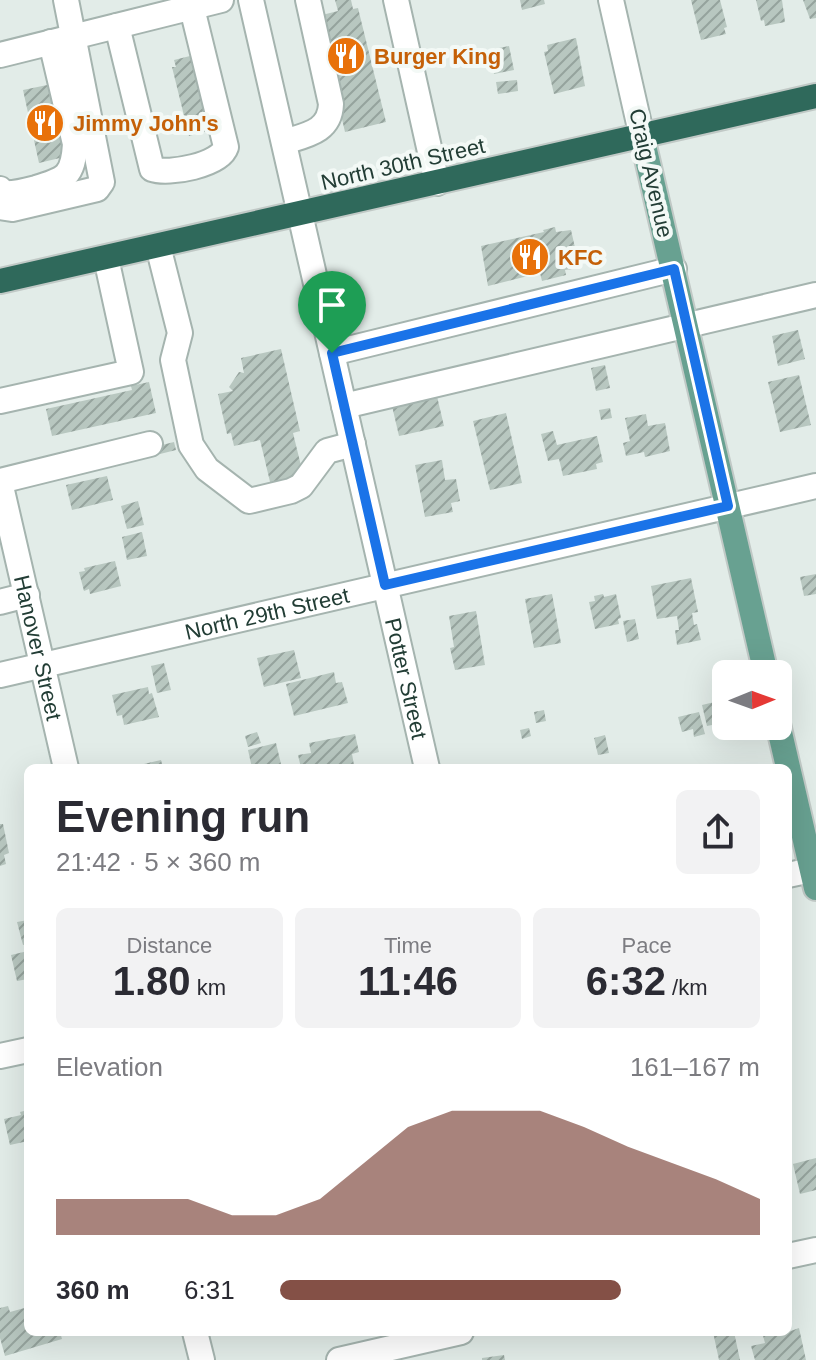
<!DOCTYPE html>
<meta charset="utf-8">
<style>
body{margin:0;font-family:Arial,sans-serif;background:#f2f2f3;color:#2b2b33;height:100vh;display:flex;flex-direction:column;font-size:30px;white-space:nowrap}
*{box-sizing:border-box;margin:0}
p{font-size:26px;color:#7c7c81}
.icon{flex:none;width:44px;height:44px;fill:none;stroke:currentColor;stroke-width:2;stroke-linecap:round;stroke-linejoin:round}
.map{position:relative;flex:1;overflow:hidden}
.side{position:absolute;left:24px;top:764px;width:768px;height:572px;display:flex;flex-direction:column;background:#fff;border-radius:12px;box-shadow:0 8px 32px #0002}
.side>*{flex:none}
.needle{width:52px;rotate:89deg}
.fabs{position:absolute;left:712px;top:660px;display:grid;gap:16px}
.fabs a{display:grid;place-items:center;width:80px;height:80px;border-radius:12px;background:#fff;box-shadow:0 8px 32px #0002;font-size:40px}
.pin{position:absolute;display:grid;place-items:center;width:68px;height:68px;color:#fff;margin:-82px -34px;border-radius:50% 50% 50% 0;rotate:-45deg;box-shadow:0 0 8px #0007}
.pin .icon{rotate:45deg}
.round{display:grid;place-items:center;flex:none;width:84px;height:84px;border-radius:12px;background:#f2f2f3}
.overview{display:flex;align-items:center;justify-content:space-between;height:136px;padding:0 32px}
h1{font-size:44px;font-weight:700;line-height:60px}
.stats{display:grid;grid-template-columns:repeat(3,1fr);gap:12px;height:136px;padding:8px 32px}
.stats div{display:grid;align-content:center;border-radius:12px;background:#f2f2f3;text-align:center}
.stats b{font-size:40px;font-weight:700}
.stats small{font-size:22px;font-weight:400}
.stats p{font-size:22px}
.chart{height:224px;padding:16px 32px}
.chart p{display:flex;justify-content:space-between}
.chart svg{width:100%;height:144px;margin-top:8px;fill:#845046;opacity:.7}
ul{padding:0 32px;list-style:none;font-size:26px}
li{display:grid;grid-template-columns:128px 96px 1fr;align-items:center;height:60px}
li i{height:20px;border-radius:10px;background:#845046}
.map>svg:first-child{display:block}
.building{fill:url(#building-hatch)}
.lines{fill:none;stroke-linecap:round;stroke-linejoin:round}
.minor-casing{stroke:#a5b4af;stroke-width:28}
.major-casing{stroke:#c1c9c6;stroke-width:28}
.highway-casing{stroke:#c1c9c6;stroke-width:28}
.minor{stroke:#fff;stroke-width:24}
.major{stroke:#68a191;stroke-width:24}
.highway{stroke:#2f695b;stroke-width:24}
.route-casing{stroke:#fff;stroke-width:16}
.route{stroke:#1a73e8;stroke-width:10}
.labels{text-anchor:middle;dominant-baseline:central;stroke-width:8;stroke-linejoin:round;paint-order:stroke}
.food-label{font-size:22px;font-weight:bold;fill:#c56008;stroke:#f3f9f6;text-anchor:start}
.street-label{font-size:22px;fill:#223d35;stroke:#f3f9f6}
</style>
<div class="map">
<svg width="816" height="1360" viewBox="0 0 816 1360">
<defs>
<pattern id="building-hatch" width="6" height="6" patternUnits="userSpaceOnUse" patternTransform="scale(2)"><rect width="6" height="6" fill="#b8c7c0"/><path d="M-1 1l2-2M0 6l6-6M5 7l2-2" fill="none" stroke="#95a39d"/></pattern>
</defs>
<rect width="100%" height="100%" fill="#e2ece8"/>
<g class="building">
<path d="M335,0H351L353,9L358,8L386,122L345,132L318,16L338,11Z"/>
<path d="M520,0H544L545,4L522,10Z"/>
<path d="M691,0H720L727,27L724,28L726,34L701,40Z"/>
<path d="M756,0H782L785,22L765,26L764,20L761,21Z"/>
<path d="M803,0H816V18L810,19Z"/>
<path d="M576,38L585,86L554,94L544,52L548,51L547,45Z"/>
<path d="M509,46L514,70L494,74L489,50Z"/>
<path d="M194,55L216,129L189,136L172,67H176L174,60Z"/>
<path d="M517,80L518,91L498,94L496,82Z"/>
<path d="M52,84L68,156L39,163L23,90Z"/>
<path d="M555,227L556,232L571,230L576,252L568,254L572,269L565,270L566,275L542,281L540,273L488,286L481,246L544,232L543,230Z"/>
<path d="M798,330L805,359L778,366L772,336Z"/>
<path d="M281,349L300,431L293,433L304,478L271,486L260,440L234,446L231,433L227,434L218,394L233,391L229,387L239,372L244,373L241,358Z"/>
<path d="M605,365L610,388L596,391L591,368Z"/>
<path d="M799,375L811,425L780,432L768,382Z"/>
<path d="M149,382L156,413L52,436L46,409L132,390L131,386Z"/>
<path d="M436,392L444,426L399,436L392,406Z"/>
<path d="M610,408L612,418L601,420L599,410Z"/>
<path d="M506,413L522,483L490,490L473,421Z"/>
<path d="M646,414L648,426L665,423L670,451L645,457L644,452L626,456L623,443L630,441L625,418Z"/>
<path d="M553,431L557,445L597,436L603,462L596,464L597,469L563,476L559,459L548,461L541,434Z"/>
<path d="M174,442L176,450L160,454L158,446Z"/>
<path d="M442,460L445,480L456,479L460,501L451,503L453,512L425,517L415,465Z"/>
<path d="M107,476L113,500L72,510L66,485Z"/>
<path d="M138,501L144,525L127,529L121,506Z"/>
<path d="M142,532L147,556L127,560L122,537Z"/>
<path d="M115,561L121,586L90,594L89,589L84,591L79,572L85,571L84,568Z"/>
<path d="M816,574V594L804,596L800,577Z"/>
<path d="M691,578L698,612L692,613L694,625L697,624L701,640L677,645L675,630H679L677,616L657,619L651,586Z"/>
<path d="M552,594L561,643L534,648L525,599Z"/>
<path d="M603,594L604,597L616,594L621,618L618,619L619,624L595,629L589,602L595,601L594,596Z"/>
<path d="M476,611L485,665L455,670L450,648L454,647L449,616Z"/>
<path d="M635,619L639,639L627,642L623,621Z"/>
<path d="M294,650L301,678L264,687L257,658Z"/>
<path d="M164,663L171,690L157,693L151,666Z"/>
<path d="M334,672L336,683L342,682L348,703L294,716L286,684Z"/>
<path d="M148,687L149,694L152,693L159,717L124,725L122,715L117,716L112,695Z"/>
<path d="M723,700L726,722L707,726L702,705Z"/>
<path d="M544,710L546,721L536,723L534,712Z"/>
<path d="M699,712L705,734L694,737L693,729L682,732L678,717Z"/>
<path d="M529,728L531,736L522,739L520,730Z"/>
<path d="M257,732L261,743L248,747L245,736Z"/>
<path d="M355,734L359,752L352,754L354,765L339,768H301L298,755L311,753L309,743Z"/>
<path d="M605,735L609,753L598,755L594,738Z"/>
<path d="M276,743L281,764L252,768L248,750Z"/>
<path d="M161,760L163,768H131V767Z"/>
<path d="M0,824H3L9,853L4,855L6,864L0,866Z"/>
<path d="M28,920V944L23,945L17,922Z"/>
<path d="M28,951V979L17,981L11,955Z"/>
<path d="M28,1110V1141L10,1145L4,1119L21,1115L20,1112Z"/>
<path d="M816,1158V1190L800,1194L793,1164Z"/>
<path d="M8,1306L10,1312L28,1307V1332H60L62,1339L5,1356L0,1338V1308Z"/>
<path d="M799,1328L806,1360H755L751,1346L765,1343L762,1332H788Z"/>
<path d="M713,1332H734L740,1360H719Z"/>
<path d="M504,1355L505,1360H482V1358Z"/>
</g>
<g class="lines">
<g class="minor-casing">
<g id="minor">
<path id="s1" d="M251,0L427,768"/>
<path d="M396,0L437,183"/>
<path d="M611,0L642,137"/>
<path d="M117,26L152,169C169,175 220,165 226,147L190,0"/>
<path d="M0,55L221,0"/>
<path d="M284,142C306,135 330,132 331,104L308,0"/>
<path d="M0,189L3,193C15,194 25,191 36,188C66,179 73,176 75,144L51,42"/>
<path d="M0,207L12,209L97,189L102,182L66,0"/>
<path d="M158,246L180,333L173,360L191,445L207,469L249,501L291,491L301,486L327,451L353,444"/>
<path d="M332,353L674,269"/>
<path d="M0,401L131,372L106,258"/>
<path d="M344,406L816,295"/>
<path d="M0,481L150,444"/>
<path id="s2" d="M0,482L66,768"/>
<path d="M0,602L27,595"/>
<path id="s3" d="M0,675L816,486"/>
<path d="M788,875L816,869"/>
<path d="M0,1056L28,1050"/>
<path d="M788,1256L816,1250"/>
<path d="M195,1332L202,1360"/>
<path d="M339,1360L461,1332"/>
</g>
</g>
<g class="major-casing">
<g id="major">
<path d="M642,137L766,674"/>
<path d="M778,724L816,888"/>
</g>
</g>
<g class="highway-casing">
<path id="highway" d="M0,281L816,96"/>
</g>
<use href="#minor" class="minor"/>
<use href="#major" class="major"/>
<use href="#highway" class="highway"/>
</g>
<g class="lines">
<g class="route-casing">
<path id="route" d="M674,269L728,506L385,585L332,353Z"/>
</g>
<use href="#route" class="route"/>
</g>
<defs>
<g id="restaurant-disc" transform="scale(2)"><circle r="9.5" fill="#e8710a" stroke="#f3f9f6"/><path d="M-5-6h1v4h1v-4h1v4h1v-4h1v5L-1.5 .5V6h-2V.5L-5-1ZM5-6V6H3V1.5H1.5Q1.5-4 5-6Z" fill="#fff"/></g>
</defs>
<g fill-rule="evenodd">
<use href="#restaurant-disc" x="346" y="56"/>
<use href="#restaurant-disc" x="45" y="123"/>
<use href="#restaurant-disc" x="530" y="257"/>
</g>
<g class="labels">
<g class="food-label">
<text x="374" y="56">Burger King</text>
<text x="73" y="123">Jimmy John's</text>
<text x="558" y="257">KFC</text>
</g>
<g class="street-label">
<text transform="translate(403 164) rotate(-13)">North 30th Street</text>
<text transform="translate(651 173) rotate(77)">Craig Avenue</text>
<text stroke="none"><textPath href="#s3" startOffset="274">North 29th Street</textPath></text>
<text stroke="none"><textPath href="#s2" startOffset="170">Hanover Street</textPath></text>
<text stroke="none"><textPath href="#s1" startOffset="696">Potter Street</textPath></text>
</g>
</g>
</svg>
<div class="fabs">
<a><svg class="needle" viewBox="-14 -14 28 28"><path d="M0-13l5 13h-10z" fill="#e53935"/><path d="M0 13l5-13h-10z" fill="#7c7c81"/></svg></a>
</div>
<div class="pin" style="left:332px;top:353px;background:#1e9e55"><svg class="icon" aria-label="arrive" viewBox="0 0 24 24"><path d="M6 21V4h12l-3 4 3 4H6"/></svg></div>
<section class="side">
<div class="overview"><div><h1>Evening run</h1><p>21:42 · 5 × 360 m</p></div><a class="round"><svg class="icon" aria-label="share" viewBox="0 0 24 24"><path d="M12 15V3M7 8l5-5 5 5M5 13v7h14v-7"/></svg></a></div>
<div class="stats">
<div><p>Distance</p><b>1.80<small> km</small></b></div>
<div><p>Time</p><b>11:46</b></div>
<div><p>Pace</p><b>6:32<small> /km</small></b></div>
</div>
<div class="chart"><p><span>Elevation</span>161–167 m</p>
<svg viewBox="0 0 160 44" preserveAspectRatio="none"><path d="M0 44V33L10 33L20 33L30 33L40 38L50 38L60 33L70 22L80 11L90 6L100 6L110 6L120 11L130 17L140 22L150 27L160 33V44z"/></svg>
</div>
<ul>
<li><b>360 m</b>6:31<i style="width:71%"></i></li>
</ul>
</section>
</div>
